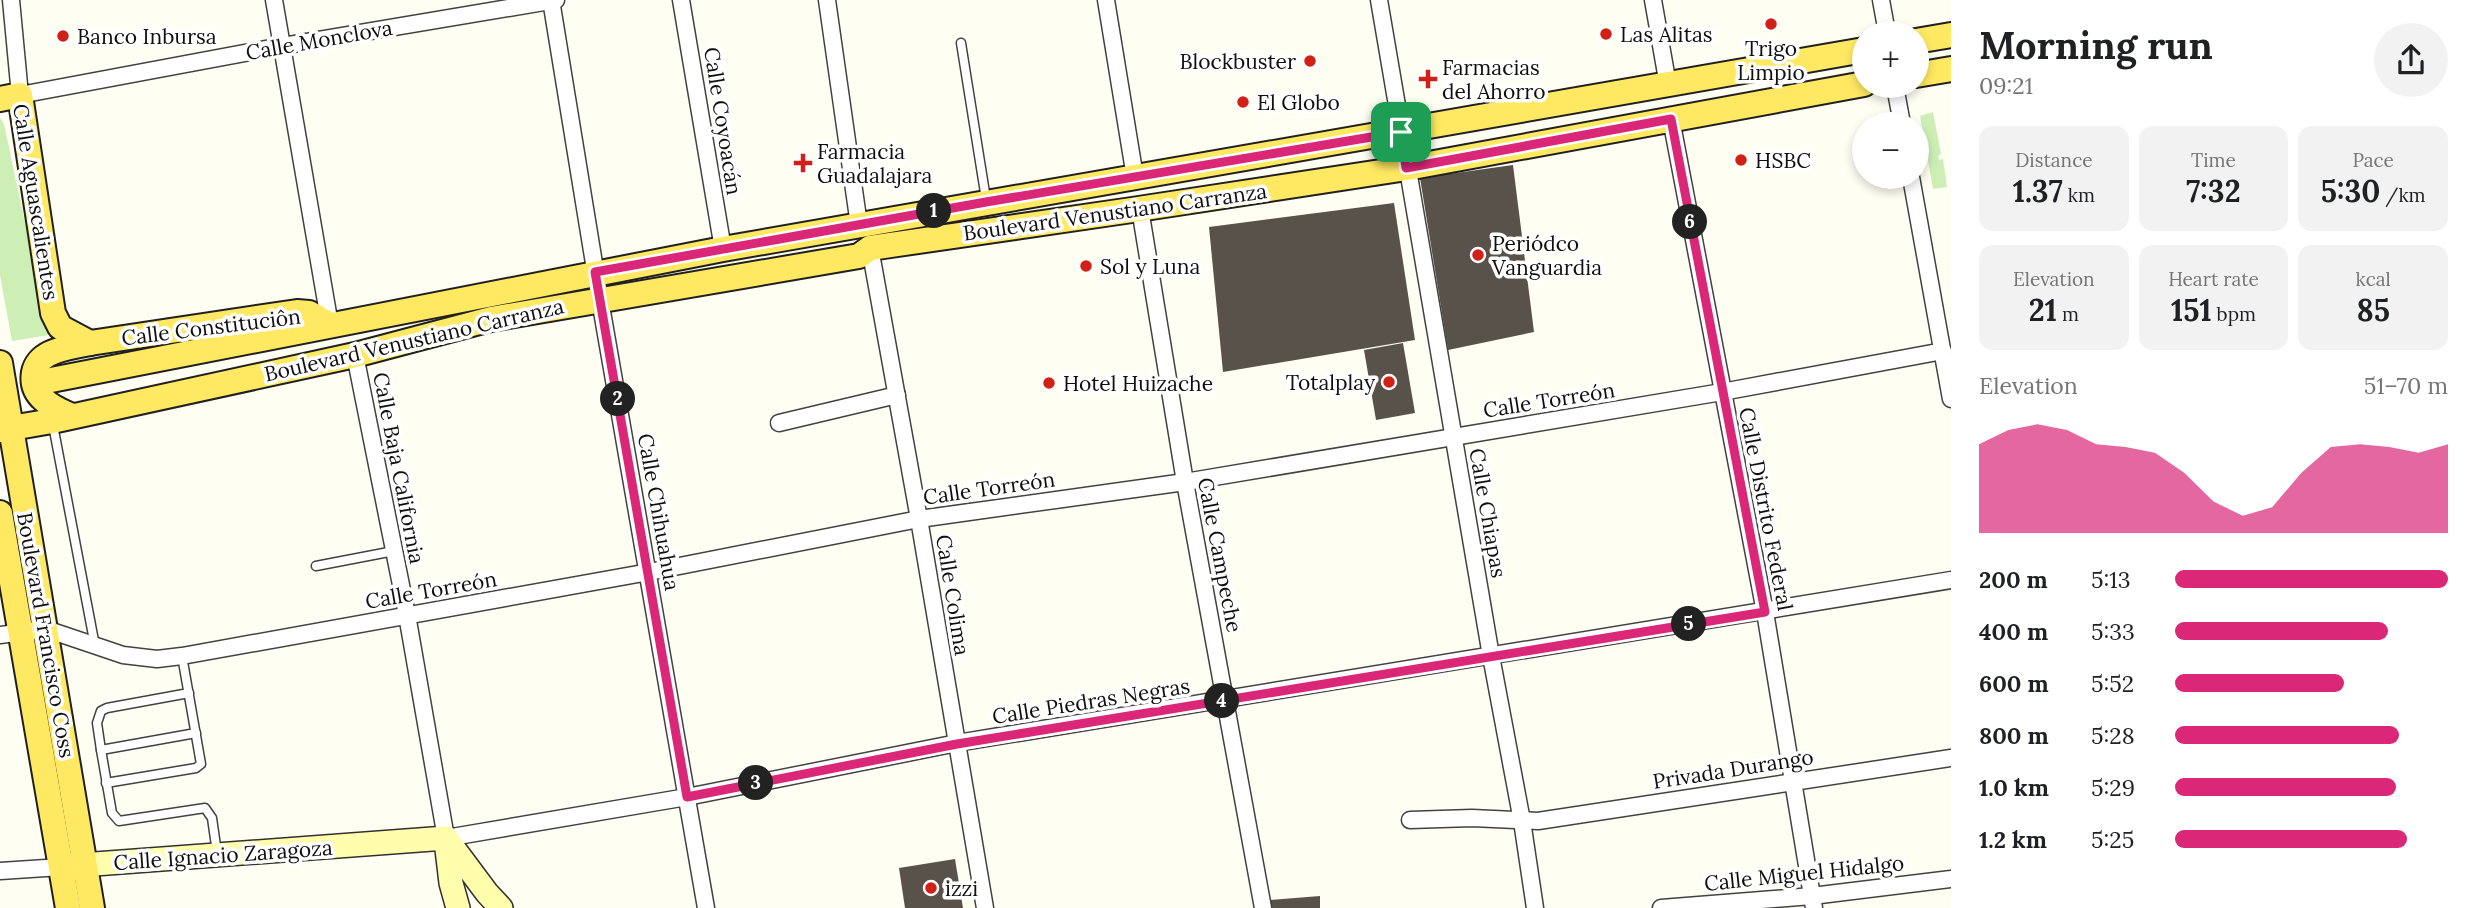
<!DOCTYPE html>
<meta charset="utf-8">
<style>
body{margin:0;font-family:Lora,serif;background:#f2f2f2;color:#202124;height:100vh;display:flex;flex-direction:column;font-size:26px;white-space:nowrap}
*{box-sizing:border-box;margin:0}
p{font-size:23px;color:#757577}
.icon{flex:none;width:38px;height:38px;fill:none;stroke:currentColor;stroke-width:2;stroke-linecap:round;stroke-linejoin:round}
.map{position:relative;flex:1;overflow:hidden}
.sheet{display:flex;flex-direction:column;background:#fff;width:525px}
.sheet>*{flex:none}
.tools{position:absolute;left:1852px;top:21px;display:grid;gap:14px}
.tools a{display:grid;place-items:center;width:77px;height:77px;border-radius:50%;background:#fff;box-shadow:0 4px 10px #0003;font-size:35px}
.pin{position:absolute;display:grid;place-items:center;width:60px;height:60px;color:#fff;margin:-30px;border-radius:14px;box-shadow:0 4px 10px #0006}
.km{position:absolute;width:35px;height:35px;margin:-18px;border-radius:50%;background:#222;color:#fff;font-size:19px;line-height:35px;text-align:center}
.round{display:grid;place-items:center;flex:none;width:74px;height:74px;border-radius:37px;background:#f2f2f2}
.summary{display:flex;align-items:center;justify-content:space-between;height:119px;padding:0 28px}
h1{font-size:38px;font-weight:700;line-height:52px}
.stats{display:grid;grid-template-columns:repeat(3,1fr);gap:10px;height:119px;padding:7px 28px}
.stats div{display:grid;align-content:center;border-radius:14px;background:#f2f2f2;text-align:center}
.stats b{font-size:30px;font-weight:700}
.stats small{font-size:19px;font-weight:400}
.stats p{font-size:19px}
.chart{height:196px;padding:14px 28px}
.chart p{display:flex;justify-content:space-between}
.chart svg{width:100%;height:126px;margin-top:7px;fill:#db2777;opacity:.7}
ul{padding:0 28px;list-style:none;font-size:23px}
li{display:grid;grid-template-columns:112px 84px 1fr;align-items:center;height:52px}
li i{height:18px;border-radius:9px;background:#db2777}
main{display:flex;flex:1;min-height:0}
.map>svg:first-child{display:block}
.green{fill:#cdefb6}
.building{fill:#59524a}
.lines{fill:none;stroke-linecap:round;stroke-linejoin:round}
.service-casing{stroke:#424242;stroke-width:11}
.minor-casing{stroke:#424242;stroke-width:19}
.secondary-casing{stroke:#313131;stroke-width:26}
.primary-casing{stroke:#202020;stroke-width:28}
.service{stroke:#fff;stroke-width:8}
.minor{stroke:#fff;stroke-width:16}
.secondary{stroke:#fffead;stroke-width:23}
.primary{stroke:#ffe962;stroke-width:24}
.route-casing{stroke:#fff;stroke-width:14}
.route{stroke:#db2777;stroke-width:9}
.poi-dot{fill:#d12016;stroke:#fff;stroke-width:2.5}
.labels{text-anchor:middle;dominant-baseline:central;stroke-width:7;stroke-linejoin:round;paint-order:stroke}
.poi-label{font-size:21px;fill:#0f0f0f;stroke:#fff;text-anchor:start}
.street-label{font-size:21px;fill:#0f0f0f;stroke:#fff}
</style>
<main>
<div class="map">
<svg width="1951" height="908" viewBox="0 0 1951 908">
<rect width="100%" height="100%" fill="#fffef2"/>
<g class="green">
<path d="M1933,112L1941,154L1938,156L1939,160L1943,159L1947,187L1933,189L1920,116Z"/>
<path d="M0,118L4,124L49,335L12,341L0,275Z"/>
</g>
<g class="building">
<path d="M1513,165L1534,332L1448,350L1420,178Z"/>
<path d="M1394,203L1415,340L1223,372L1209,227Z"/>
<path d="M1403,343L1415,413L1376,420L1364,350Z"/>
<path d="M955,859L963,908H905L899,868Z"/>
<path d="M1320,896V908H1271L1269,900Z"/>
</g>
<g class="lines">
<g class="service-casing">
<g id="service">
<path d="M961,43L986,199"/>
<path d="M53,425L95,646"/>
<path d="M316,566L394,551"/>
<path d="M189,693L107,708L101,711L97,723L101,750L112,813L119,821L205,808L212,818L217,853"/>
<path d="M101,750L196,733"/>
<path d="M106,783L196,768L201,764L182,656"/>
</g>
</g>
<g class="minor-casing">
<g id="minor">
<path d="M11,0L20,95L282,46L556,0"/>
<path d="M274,0L330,325"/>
<path d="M551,0L600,300L706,908"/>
<path d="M681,0L723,249"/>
<path d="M827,0L859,225"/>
<path d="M1106,0L1135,177"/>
<path d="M1379,0L1491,656L1522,821L1535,908"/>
<path d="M1653,0L1668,85"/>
<path d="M1881,0L1887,33"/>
<path d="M1895,86L1902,124"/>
<path d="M1671,119L1765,612L1814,908"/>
<path d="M1911,177L1951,399"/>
<path d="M1140,209L1185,482L1263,908"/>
<path d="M870,248L919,519L985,908"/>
<path d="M355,355L407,615L446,838L687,797L957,743L1951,580"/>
<path d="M779,423L897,395"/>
<path d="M0,635L46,629L123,655L157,659L182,656L649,572L919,519L1185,482L1722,392L1943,351"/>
<path d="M1410,820L1472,818L1538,821L1951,758"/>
<path d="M0,871L61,867"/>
<path d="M1661,908L1812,896L1951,879"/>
</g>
</g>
<g class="secondary-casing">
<g id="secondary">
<path d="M446,838L487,893L501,908"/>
<path d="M446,841L451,883L458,908"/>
<path d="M68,866L446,838"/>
</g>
</g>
<g class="primary-casing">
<g id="primary">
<path d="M1916,41L1951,35"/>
<path d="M1916,75L1951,69"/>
<path d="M0,99L20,95L53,313L60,327L90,343"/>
<path d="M0,363L92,908"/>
<path d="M46,381L723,249L1864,50"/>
<path d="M72,416C63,412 52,408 44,400C29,387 30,365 47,355C59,348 76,346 90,343L297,312L309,313L330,325"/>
<path d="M0,430L52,421L355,355L491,319L859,256L870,248L1132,210L1407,168L1864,84"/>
<path d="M0,513L68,908"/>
</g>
</g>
<use href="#service" class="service"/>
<use href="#minor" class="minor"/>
<use href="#secondary" class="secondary"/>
<use href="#primary" class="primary"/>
</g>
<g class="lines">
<g class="route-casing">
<path id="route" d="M1671,119L1765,612L957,744L687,797L595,272L986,202L1401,132L1406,168Z"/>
</g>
<use href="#route" class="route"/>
</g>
<g class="poi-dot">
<circle cx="1771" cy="24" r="7"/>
<circle cx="1606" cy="34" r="7"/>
<circle cx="63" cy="36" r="7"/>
<circle cx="1310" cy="61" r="7"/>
<path d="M1424.5 68.5h7v7h7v7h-7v7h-7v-7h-7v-7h7z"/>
<circle cx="1243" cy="102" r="7"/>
<circle cx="1741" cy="160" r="7"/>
<path d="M799.5 152.5h7v7h7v7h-7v7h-7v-7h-7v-7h7z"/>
<circle cx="1478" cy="255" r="7"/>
<circle cx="1086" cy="266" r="7"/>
<circle cx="1389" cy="382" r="7"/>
<circle cx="1049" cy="383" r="7"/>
<circle cx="931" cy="888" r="7"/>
</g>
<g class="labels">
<g class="poi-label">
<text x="1620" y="34">Las Alitas</text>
<text x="77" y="36">Banco Inbursa</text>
<text x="1771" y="48" text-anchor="middle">Trigo<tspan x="1771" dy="24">Limpio</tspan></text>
<text x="1296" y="61" text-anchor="end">Blockbuster</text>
<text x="1442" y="67">Farmacias<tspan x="1442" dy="24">del Ahorro</tspan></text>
<text x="1257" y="102">El Globo</text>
<text x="817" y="151">Farmacia<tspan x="817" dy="24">Guadalajara</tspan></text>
<text x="1755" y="160">HSBC</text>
<text x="1492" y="243">Periódco<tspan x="1492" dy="24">Vanguardia</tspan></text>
<text x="1100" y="266">Sol y Luna</text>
<text x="1375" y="382" text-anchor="end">Totalplay</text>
<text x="1063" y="383">Hotel Huizache</text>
<text x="945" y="888">izzi</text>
</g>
<g class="street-label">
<text transform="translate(319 40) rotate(-10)">Calle Monclova</text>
<text transform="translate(723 121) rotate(81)">Calle Coyoacán</text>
<text transform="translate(36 202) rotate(81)">Calle Aguascalientes</text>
<text transform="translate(1115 212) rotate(-8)">Boulevard Venustiano Carranza</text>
<text transform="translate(211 327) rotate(-7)">Calle Constituciôn</text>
<text transform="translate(414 340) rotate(-13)">Boulevard Venustiano Carranza</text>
<text transform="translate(1549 400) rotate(-9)">Calle Torreón</text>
<text transform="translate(399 468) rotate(79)">Calle Baja California</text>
<text transform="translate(989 488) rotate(-8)">Calle Torreón</text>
<text transform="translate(1766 509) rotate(79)">Calle Distrito Federal</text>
<text transform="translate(659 512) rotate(80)">Calle Chihuahua</text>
<text transform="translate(1488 513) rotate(80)">Calle Chiapas</text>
<text transform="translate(1220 555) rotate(79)">Calle Campeche</text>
<text transform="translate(431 590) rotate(-10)">Calle Torreón</text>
<text transform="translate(953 595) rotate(81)">Calle Colima</text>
<text transform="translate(46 635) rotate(80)">Boulevard Francisco Coss</text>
<text transform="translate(1091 701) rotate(-9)">Calle Piedras Negras</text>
<text transform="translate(1733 769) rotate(-9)">Privada Durango</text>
<text transform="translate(223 855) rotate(-4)">Calle Ignacio Zaragoza</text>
<text transform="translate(1804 873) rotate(-6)">Calle Miguel Hidalgo</text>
</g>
</g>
</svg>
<div class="tools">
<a>+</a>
<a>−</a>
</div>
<div class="pin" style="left:1401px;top:132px;background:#1e9e55"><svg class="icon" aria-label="arrive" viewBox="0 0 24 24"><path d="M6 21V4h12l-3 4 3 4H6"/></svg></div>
<b class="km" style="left:934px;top:211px">1</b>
<b class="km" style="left:618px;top:399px">2</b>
<b class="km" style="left:756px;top:783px">3</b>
<b class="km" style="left:1222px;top:701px">4</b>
<b class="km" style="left:1689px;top:624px">5</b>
<b class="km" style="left:1690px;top:222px">6</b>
</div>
<section class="sheet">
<div class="summary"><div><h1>Morning run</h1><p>09:21</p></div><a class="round"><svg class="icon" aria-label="share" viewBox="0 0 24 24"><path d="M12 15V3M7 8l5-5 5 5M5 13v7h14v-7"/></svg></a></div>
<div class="stats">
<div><p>Distance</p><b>1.37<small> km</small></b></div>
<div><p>Time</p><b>7:32</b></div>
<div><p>Pace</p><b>5:30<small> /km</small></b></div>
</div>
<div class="stats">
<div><p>Elevation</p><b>21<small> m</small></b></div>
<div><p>Heart rate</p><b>151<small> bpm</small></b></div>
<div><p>kcal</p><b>85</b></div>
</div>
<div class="chart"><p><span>Elevation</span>51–70 m</p>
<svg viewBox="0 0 160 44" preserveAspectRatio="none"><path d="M0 44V13L10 8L20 6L30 8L40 13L50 14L60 16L70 23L80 33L90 38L100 35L110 23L120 14L130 13L140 14L150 16L160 13V44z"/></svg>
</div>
<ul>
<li><b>200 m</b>5:13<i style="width:100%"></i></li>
<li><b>400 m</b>5:33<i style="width:78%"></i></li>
<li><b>600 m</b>5:52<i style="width:62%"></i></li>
<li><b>800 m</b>5:28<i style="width:82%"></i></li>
<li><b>1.0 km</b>5:29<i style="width:81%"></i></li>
<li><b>1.2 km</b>5:25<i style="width:85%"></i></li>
</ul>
</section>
</main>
